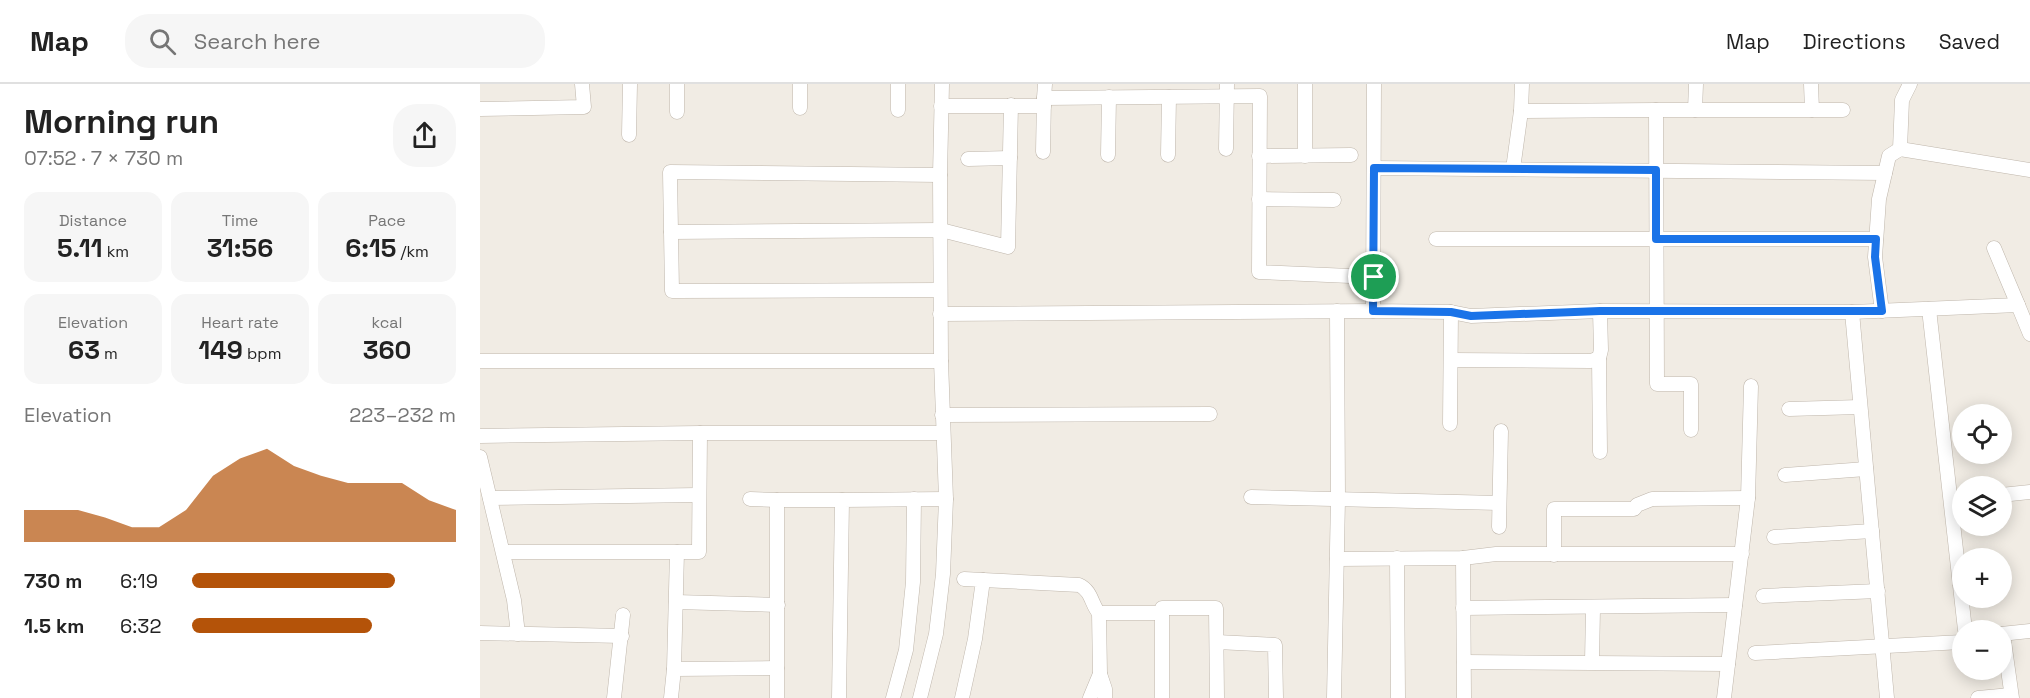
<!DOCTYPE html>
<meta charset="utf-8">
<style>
body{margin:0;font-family:"Space Grotesk",sans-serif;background:#f6f6f6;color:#222;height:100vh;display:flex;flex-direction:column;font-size:22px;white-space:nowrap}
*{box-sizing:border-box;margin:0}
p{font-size:20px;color:#767676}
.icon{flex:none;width:33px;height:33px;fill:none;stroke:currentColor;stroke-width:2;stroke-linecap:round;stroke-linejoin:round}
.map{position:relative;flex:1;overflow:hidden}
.drawer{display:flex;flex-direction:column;background:#fff;width:480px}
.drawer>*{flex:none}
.controls{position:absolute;left:1472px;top:320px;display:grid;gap:12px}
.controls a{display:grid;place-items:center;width:60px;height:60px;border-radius:50%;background:#fff;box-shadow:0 3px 15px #0003;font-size:30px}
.pin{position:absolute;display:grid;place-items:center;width:51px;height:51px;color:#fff;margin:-26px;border:3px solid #fff;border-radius:50%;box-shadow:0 2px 6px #0007}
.round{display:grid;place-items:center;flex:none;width:63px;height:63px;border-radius:24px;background:#f6f6f6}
.summary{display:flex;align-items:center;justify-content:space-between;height:102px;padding:0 24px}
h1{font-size:33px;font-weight:700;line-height:45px}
.figures{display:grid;grid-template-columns:repeat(3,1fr);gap:9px;height:102px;padding:6px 24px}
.figures div{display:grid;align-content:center;border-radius:15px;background:#f6f6f6;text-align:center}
.figures b{font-size:26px;font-weight:700}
.figures small{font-size:16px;font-weight:400}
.figures p{font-size:16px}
.chart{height:168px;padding:12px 24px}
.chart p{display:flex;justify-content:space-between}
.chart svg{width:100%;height:108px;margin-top:6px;fill:#b45309;opacity:.7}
ul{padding:0 24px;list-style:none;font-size:20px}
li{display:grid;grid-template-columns:96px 72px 1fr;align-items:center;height:45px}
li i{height:15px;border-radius:8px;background:#b45309}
header{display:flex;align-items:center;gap:36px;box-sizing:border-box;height:84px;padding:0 30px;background:#fff;border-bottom:2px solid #e0e0e0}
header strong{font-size:28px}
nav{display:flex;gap:33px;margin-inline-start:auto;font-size:21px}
.search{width:420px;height:54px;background:#f6f6f6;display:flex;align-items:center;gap:15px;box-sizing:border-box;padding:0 21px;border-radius:24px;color:#767676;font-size:22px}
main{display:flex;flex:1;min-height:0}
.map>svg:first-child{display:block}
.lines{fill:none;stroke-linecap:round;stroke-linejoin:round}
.street-casing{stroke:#bfb6ab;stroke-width:15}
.street{stroke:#fff;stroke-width:14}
.route-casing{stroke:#fff;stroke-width:12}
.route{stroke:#1a73e8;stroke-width:8}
</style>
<header>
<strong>Map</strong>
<div class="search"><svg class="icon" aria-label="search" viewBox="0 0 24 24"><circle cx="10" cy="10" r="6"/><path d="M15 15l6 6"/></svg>Search here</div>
<nav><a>Map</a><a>Directions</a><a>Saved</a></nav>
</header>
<main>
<section class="drawer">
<div class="summary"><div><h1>Morning run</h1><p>07:52 · 7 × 730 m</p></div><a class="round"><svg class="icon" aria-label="share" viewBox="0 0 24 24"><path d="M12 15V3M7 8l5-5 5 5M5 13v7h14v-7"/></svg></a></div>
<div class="figures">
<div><p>Distance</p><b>5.11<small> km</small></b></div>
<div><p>Time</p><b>31:56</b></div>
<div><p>Pace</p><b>6:15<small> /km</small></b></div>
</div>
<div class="figures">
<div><p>Elevation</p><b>63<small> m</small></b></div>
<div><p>Heart rate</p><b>149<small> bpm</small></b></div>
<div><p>kcal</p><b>360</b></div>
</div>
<div class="chart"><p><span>Elevation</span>223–232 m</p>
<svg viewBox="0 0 160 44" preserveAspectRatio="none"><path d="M0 44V31L10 31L20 31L30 34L40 38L50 38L60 31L70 17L80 10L90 6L100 13L110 17L120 20L130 20L140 20L150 27L160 31V44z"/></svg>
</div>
<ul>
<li><b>730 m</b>6:19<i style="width:77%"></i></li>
<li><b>1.5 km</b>6:32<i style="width:68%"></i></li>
</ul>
</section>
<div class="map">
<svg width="1550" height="614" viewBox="0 0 1550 614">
<rect width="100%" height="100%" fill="#f1ece4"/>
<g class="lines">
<g class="street-casing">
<g id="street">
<path d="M320,0V24"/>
<path d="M418,0V26"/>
<path d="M565,0L564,14L780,12L779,188L893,193"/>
<path d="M894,0L893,227L971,228L991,232L1120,227L1372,228"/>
<path d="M1331,0L1332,26"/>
<path d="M1430,0L1422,16L1420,65L1550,86"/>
<path d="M461,22H564"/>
<path d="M0,25L104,23L102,0"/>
<path d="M1215,26L1216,0"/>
<path d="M1041,27L1042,0"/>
<path d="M197,28V0"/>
<path d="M149,51L150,0"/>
<path d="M746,65L747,0"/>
<path d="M563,68L564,14"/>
<path d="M628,71L629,13"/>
<path d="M688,71L689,13"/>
<path d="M779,72L871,71"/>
<path d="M825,72V0"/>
<path d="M488,75L530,74"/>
<path d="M894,84L1405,89"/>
<path d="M1033,85L1041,27L1176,26"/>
<path d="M460,91L190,88L192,207L460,206"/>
<path d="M779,115L854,116"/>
<path d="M191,148L461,146L528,163L531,21"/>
<path d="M956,155H1396"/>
<path d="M1514,164L1538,221"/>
<path d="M1449,225L1485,546"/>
<path d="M1402,227L1395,173L1399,115L1409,72L1420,65"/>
<path d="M460,230L893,227"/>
<path d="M1119,274L1120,368"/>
<path d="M972,276L1111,277L1119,274L1121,266L1120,227"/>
<path d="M0,277H461"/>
<path d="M1309,325L1380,323"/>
<path d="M462,331L730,330"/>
<path d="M970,340L971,228"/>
<path d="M1211,346V300H1177L1176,26H1363"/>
<path d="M0,352L220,349H463"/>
<path d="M0,373L34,516L38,550"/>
<path d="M1305,391L1386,385"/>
<path d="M1521,411L1550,408"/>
<path d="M771,413L1019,419"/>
<path d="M10,414L218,411"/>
<path d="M270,415L297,416"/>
<path d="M1019,443L1021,347"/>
<path d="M1294,453L1392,447"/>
<path d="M24,468H219L220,349"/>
<path d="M1074,471V425H1154L1157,421L1172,415L1268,414"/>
<path d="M917,474L918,614"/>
<path d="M983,474L984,614"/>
<path d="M857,475L983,474L1016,470H1262"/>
<path d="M503,496L599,501C612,507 611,520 619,529L620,590L610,614"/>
<path d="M1283,512L1398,507"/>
<path d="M196,518L298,521"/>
<path d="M983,524L1255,521"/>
<path d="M619,529H682"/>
<path d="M0,549L142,552"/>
<path d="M1521,550L1550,547"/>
<path d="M1523,550L1532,614"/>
<path d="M737,558L795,561L796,614"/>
<path d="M1275,569L1482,558"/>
<path d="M984,578L1248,580"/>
<path d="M1112,578L1113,524"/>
<path d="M194,585L297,584"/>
<path d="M620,590L625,605V614"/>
<path d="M134,614L143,531"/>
<path d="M191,614L194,585L197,468"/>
<path d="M297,614V416H362"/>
<path d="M359,614L362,416L466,415"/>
<path d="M413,614L426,566L433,498L434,415"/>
<path d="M440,614L456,550L463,490L466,415L461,277L460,91L462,0"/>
<path d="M482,614L495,555L503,496L484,495"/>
<path d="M682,614V524H736L737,614"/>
<path d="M854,614L858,415L857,227"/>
<path d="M1244,614L1268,414L1271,302"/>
<path d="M1407,614L1372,228L1538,221L1550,250"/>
<path d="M1498,614L1531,611"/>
</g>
</g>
<use href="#street" class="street"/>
</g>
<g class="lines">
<g class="route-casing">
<path id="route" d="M894,84L1176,86V155H1396L1395,173L1402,227H1120L991,232L971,228L893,227Z"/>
</g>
<use href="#route" class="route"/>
</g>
</svg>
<div class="controls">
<a><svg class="icon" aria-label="locate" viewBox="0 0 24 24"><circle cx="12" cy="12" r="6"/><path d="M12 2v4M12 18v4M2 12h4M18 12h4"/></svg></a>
<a><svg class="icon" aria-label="layers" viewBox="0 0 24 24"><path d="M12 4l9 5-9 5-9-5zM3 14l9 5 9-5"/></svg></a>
<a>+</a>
<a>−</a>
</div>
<div class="pin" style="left:894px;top:193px;background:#1e9e55"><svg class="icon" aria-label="arrive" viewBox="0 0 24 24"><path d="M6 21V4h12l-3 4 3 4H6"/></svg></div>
</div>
</main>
